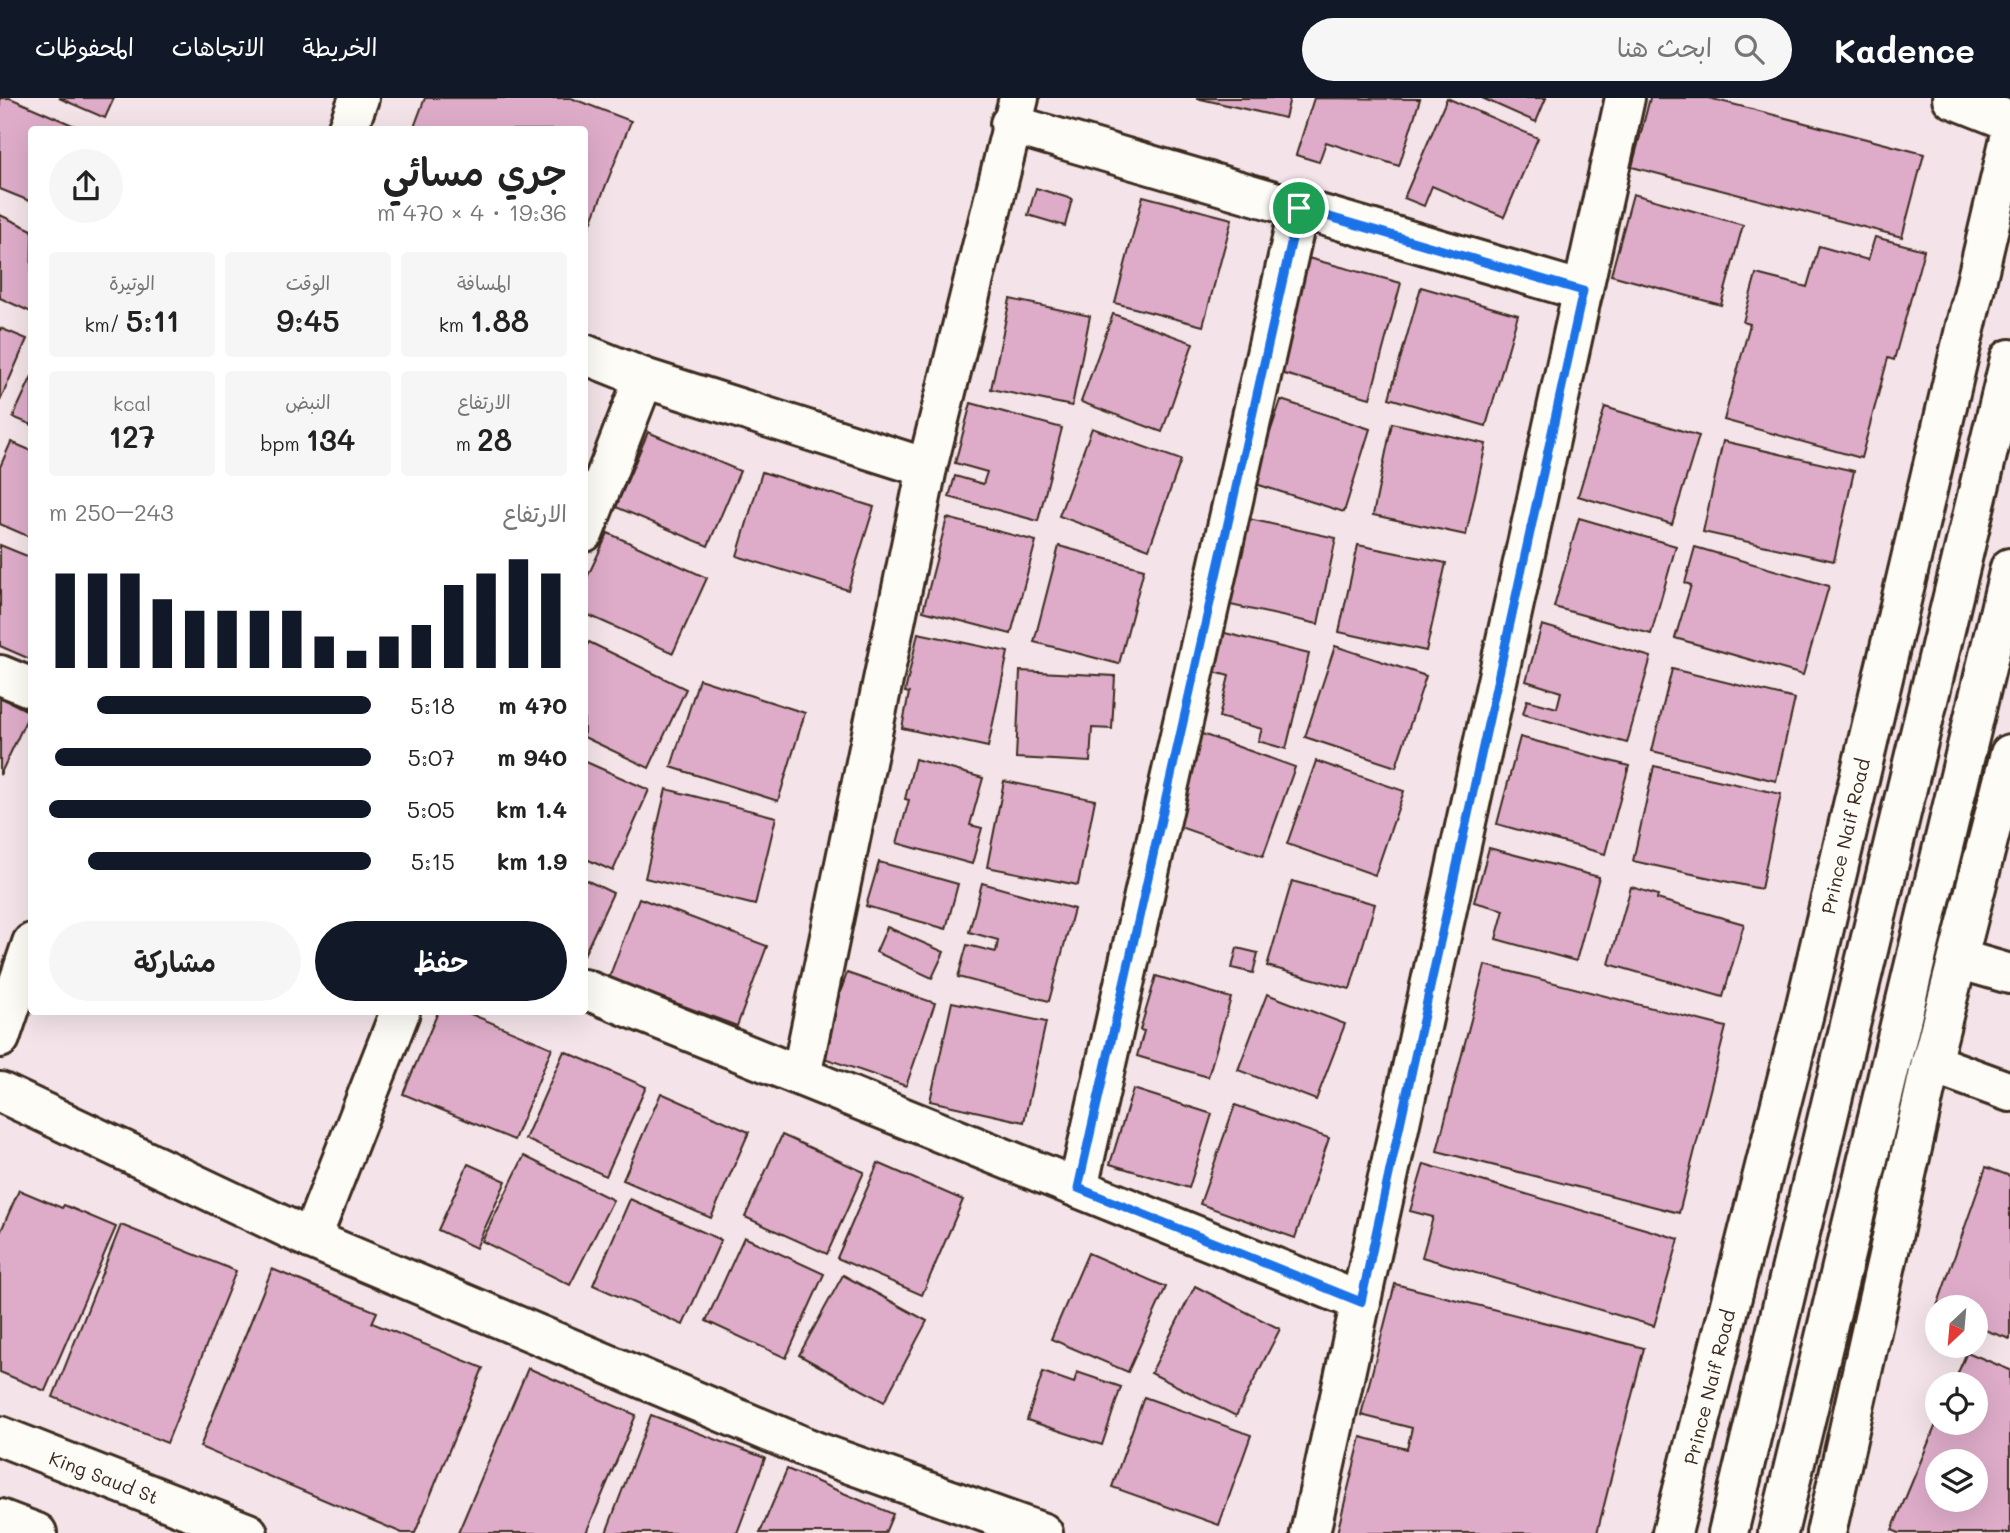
<!DOCTYPE html>
<html lang="ar">
<meta charset="utf-8">
<style>
body{margin:0;font-family:Mali,"Playpen Sans Arabic",sans-serif;background:#f6f6f6;color:#222;direction:rtl;height:100vh;display:flex;flex-direction:column;font-size:26px;white-space:nowrap}
*{box-sizing:border-box;margin:0}
p{font-size:23px;color:#767676}
.icon{flex:none;width:38px;height:38px;fill:none;stroke:currentColor;stroke-width:2;stroke-linecap:round;stroke-linejoin:round}
.map{position:relative;flex:1;overflow:hidden;direction:ltr}
.sheet{position:absolute;left:28px;top:28px;width:560px;height:889px;display:flex;flex-direction:column;background:#fff;border-radius:7px;box-shadow:0 7px 28px #0002;direction:rtl}
.sheet>*{flex:none}
.needle{width:46px;rotate:206deg}
.buttons{position:absolute;left:1925px;top:1197px;display:grid;gap:14px}
.buttons a{display:grid;place-items:center;width:63px;height:63px;border-radius:50%;background:#fff;box-shadow:0 7px 28px #0002;font-size:35px}
.pin{position:absolute;display:grid;place-items:center;width:60px;height:60px;color:#fff;margin:-30px;border:4px solid #fff;border-radius:50%;box-shadow:0 2px 7px #0007}
.round{display:grid;place-items:center;flex:none;width:74px;height:74px;border-radius:37px;background:#f6f6f6}
.headline{display:flex;align-items:center;justify-content:space-between;height:119px;padding:0 21px}
h1{font-size:38px;font-weight:600;line-height:52px}
.metrics{display:grid;grid-template-columns:repeat(3,1fr);gap:10px;height:119px;padding:7px 21px}
.metrics div{display:grid;align-content:center;border-radius:7px;background:#f6f6f6;text-align:center}
.metrics b{font-size:30px;font-weight:600}
.metrics small{font-size:19px;font-weight:400}
.metrics p{font-size:19px}
.chart{height:196px;padding:14px 21px}
.chart p{display:flex;justify-content:space-between}
.chart svg{width:100%;height:126px;margin-top:7px;stroke:#111827;stroke-width:6}
.button{display:flex;gap:14px;margin-top:auto;padding:14px 21px}
.button a{flex:1;height:80px;border-radius:42px;background:#111827;color:#fff;font-size:28px;font-weight:600;line-height:80px;text-align:center}
.button a+a{background:#f6f6f6;color:#222}
ul{padding:0 21px;list-style:none;font-size:23px}
li{display:grid;grid-template-columns:112px 84px 1fr;align-items:center;height:52px}
li i{height:18px;border-radius:9px;background:#111827}
header{display:flex;align-items:center;gap:42px;box-sizing:border-box;height:98px;padding:0 35px;background:#111827;color:#fff}
header strong{font-size:33px}
nav{display:flex;gap:38px;margin-inline-start:auto;font-size:24px}
.search{width:490px;height:63px;background:#f6f6f6;display:flex;align-items:center;gap:18px;box-sizing:border-box;padding:0 24px;border-radius:38px;color:#767676;font-size:26px}
.map>svg:first-child{display:block}
.building{fill:#deacc9;stroke:#3b2a1e;stroke-width:2;fill-rule:evenodd}
.lines{fill:none;stroke-linecap:round;stroke-linejoin:round}
.minor-casing{stroke:#3b2a1e;stroke-width:44}
.major-casing{stroke:#3b2a1e;stroke-width:44}
.minor{stroke:#fdfcf7;stroke-width:38}
.major{stroke:#fdfcf7;stroke-width:38}
.route-casing{stroke:#fff;stroke-width:14}
.route{stroke:#1a73e8;stroke-width:9}
.labels{text-anchor:middle;dominant-baseline:central;stroke-width:7;stroke-linejoin:round;paint-order:stroke}
.street-label{font-size:19px;fill:#3b2a1e;stroke:#fdfcf7}
</style>
<header>
<strong>Kadence</strong>
<div class="search"><svg class="icon" aria-label="search" viewBox="0 0 24 24"><circle cx="10" cy="10" r="6"/><path d="M15 15l6 6"/></svg>ابحث هنا</div>
<nav><a>الخريطة</a><a>الاتجاهات</a><a>المحفوظات</a></nav>
</header>
<div class="map">
<svg width="2010" height="1435" viewBox="0 0 2010 1435">
<rect width="100%" height="100%" fill="#f4e4e9"/>
<filter id="ink" filterUnits="userSpaceOnUse"><feTurbulence type="fractalNoise" baseFrequency=".0143" numOctaves="2"/><feDisplacementMap in="SourceGraphic" scale="14" xChannelSelector="R" yChannelSelector="G"/><feConvolveMatrix kernelMatrix="1 2 1 2 8 2 1 2 1" color-interpolation-filters="sRGB"/></filter>
<g filter="url(#ink)">
<g class="building">
<path d="M0,0H10L84,32H32V104L0,91Z"/>
<path d="M59,0H114L105,20Z"/>
<path d="M425,0H571L631,23L584,143V32H413Z"/>
<path d="M1196,0H1290L1285,20Z"/>
<path d="M1314,0L1420,1L1399,68L1326,44L1319,64L1296,57Z"/>
<path d="M1447,0L1538,40L1504,119L1432,88L1424,108L1404,100Z"/>
<path d="M1482,0H1546L1536,24Z"/>
<path d="M1650,0H1709L1924,56L1902,139L1632,69Z"/>
<path d="M1036,90L1072,101L1065,128L1028,117Z"/>
<path d="M1633,96L1743,127L1721,207L1611,177Z"/>
<path d="M1143,98L1232,121L1203,228L1115,205Z"/>
<path d="M0,117L32,132L31,214L0,200Z"/>
<path d="M1875,139L1924,152L1894,262L1888,260L1861,360L1724,322L1750,226L1743,224L1756,176L1807,189L1819,148L1868,162Z"/>
<path d="M1308,160L1401,185L1370,300L1277,274Z"/>
<path d="M1421,189L1518,217L1486,328L1389,300Z"/>
<path d="M1010,201L1090,218L1072,308L991,291Z"/>
<path d="M1113,216L1193,245L1162,334L1081,304Z"/>
<path d="M0,230L27,241L0,303Z"/>
<path d="M32,278V327L13,319Z"/>
<path d="M1281,302L1370,331L1344,414L1253,385Z"/>
<path d="M971,305L1062,330L1038,423L949,399L955,378L983,386L987,374L955,365Z"/>
<path d="M1605,309L1699,338L1672,426L1578,398Z"/>
<path d="M1392,325L1486,346L1466,437L1373,417Z"/>
<path d="M1092,330L1181,362L1149,451L1059,418Z"/>
<path d="M648,334L740,373L708,448L616,409Z"/>
<path d="M1723,343L1854,373L1834,463L1703,434Z"/>
<path d="M11,344L32,353V440L0,426V369Z"/>
<path d="M762,374L874,409L848,492L737,458Z"/>
<path d="M947,420L1036,443L1011,536L923,513Z"/>
<path d="M1244,420L1336,440L1318,526L1226,506Z"/>
<path d="M1579,420L1676,448L1651,536L1554,509Z"/>
<path d="M608,435L707,480L673,555L584,515V486Z"/>
<path d="M0,447L32,460V562L0,548Z"/>
<path d="M1358,447L1446,465L1426,553L1339,534Z"/>
<path d="M1059,448L1144,471L1119,566L1034,544Z"/>
<path d="M1695,449L1829,488L1803,577L1675,540L1691,487L1685,485Z"/>
<path d="M1542,527L1651,559L1627,645L1523,616L1527,602L1557,610L1561,594L1526,583Z"/>
<path d="M1213,532L1309,556L1286,651L1258,643L1262,631L1219,619L1229,578L1203,571Z"/>
<path d="M918,535L1008,554L988,649L902,630L909,595L905,594Z"/>
<path d="M589,544L686,591L649,670L584,639V552Z"/>
<path d="M1335,548L1426,578L1396,669L1305,639Z"/>
<path d="M1672,571L1795,601L1776,683L1652,653Z"/>
<path d="M1020,573L1115,578L1112,631L1092,630L1090,664L1016,660Z"/>
<path d="M699,581L805,615L778,703L671,669Z"/>
<path d="M0,599L30,614L0,677Z"/>
<path d="M1188,631L1295,669L1263,758L1174,727L1192,678L1174,671Z"/>
<path d="M1520,639L1629,668L1605,756L1497,726Z"/>
<path d="M915,661L983,680L970,727L982,730L972,766L897,745L909,702L905,701Z"/>
<path d="M584,663L649,692L613,773L584,760Z"/>
<path d="M1316,663L1404,693L1375,777L1287,746Z"/>
<path d="M1654,668L1781,696L1761,791L1633,763Z"/>
<path d="M1004,683L1095,702L1078,787L987,769Z"/>
<path d="M666,691L776,719L755,807L645,780Z"/>
<path d="M1489,750L1599,779L1576,863L1496,841L1504,812L1474,804Z"/>
<path d="M879,764L958,786L946,831L866,808Z"/>
<path d="M584,781L613,795L584,857Z"/>
<path d="M1292,783L1375,806L1350,891L1267,868Z"/>
<path d="M982,785L1074,811L1049,903L958,879L967,847L996,854L998,842L969,834Z"/>
<path d="M1631,789L1658,797L1657,801L1744,826L1723,899L1609,866Z"/>
<path d="M639,800L767,848L737,928L609,880Z"/>
<path d="M887,829L944,854L932,880L876,854Z"/>
<path d="M1237,850L1258,855L1253,875L1232,870Z"/>
<path d="M1485,867L1726,929L1679,1115L1437,1053Z"/>
<path d="M847,875L935,905L906,988L818,958Z"/>
<path d="M1156,878L1231,900L1208,979L1137,958L1144,933L1140,932Z"/>
<path d="M1267,896L1345,926L1316,1002L1238,972Z"/>
<path d="M952,904L1046,924L1024,1024L930,1003Z"/>
<path d="M438,914H466L552,950L514,1042L403,996Z"/>
<path d="M564,953L646,989L606,1078L525,1041Z"/>
<path d="M1133,991L1212,1016L1189,1090L1110,1066Z"/>
<path d="M661,995L749,1034L711,1120L623,1082Z"/>
<path d="M1235,1007L1329,1040L1295,1140L1200,1106Z"/>
<path d="M782,1037L864,1074L827,1156L745,1119Z"/>
<path d="M524,1058L613,1102L570,1187L482,1143Z"/>
<path d="M878,1065L963,1102L922,1197L837,1160Z"/>
<path d="M468,1066L506,1083L476,1150L438,1132Z"/>
<path d="M1424,1066L1679,1141L1654,1228L1422,1159L1433,1119L1410,1113Z"/>
<path d="M1986,1069L2010,1078V1241L1976,1229V1209H1937V1215L1935,1214Z"/>
<path d="M19,1092L62,1110L64,1107L116,1129L45,1293L0,1274V1135Z"/>
<path d="M630,1101L721,1142L683,1227L593,1187Z"/>
<path d="M121,1127L236,1173L167,1345L53,1299Z"/>
<path d="M744,1139L824,1176L786,1260L706,1223Z"/>
<path d="M1088,1155L1166,1189L1128,1274L1051,1241Z"/>
<path d="M272,1171L377,1214L372,1225L483,1270L415,1435H402L200,1349Z"/>
<path d="M843,1177L927,1223L884,1304L799,1257Z"/>
<path d="M1395,1186L1644,1250L1597,1435H1337L1361,1339L1407,1351L1412,1330L1361,1317Z"/>
<path d="M1195,1188L1280,1231L1236,1318L1151,1275Z"/>
<path d="M1967,1254L2010,1272V1435H1899L1892,1432L1937,1324L1976,1325V1286H1953ZM1937,1363H1976V1402H1937Z"/>
<path d="M528,1270L636,1317L586,1435H458Z"/>
<path d="M1043,1274L1074,1285L1077,1274L1121,1289L1102,1347L1027,1322Z"/>
<path d="M1144,1299L1251,1337L1219,1427L1112,1389Z"/>
<path d="M651,1317L765,1360L737,1435H606Z"/>
<path d="M787,1371L893,1416L885,1435H760Z"/>
</g>
<g class="lines">
<g class="minor-casing">
<g id="minor">
<path d="M1952,0L2010,23"/>
<path d="M1010,26L1583,193"/>
<path d="M347,32L359,0"/>
<path d="M584,256L644,280L927,370"/>
<path d="M584,434L644,280"/>
<path d="M0,577L32,590"/>
<path d="M1958,861L2010,876"/>
<path d="M584,891L1361,1204"/>
<path d="M0,940L32,845"/>
<path d="M1931,965L2010,994"/>
<path d="M801,978L927,370L1019,0"/>
<path d="M0,994L311,1141L817,1354L1043,1435"/>
<path d="M1078,1090L1299,110"/>
<path d="M311,1141L400,914"/>
<path d="M1310,1435L1625,0"/>
</g>
</g>
<g class="major-casing">
<g id="major">
<path d="M0,1338L248,1435"/>
<path d="M0,1421L37,1435"/>
<path d="M1672,1435L1805,911L2010,40"/>
<path d="M1728,1435L2010,261"/>
<path d="M1778,1435L2010,470"/>
<path d="M1826,1435L1931,965L2010,656"/>
</g>
</g>
<use href="#minor" class="minor"/>
<use href="#major" class="major"/>
</g>
</g>
<g class="lines" filter="url(#ink)">
<g class="route-casing">
<path id="route" d="M1299,110L1583,193L1361,1204L1078,1090Z"/>
</g>
<use href="#route" class="route"/>
</g>
<g class="labels">
<g class="street-label">
<text transform="translate(1845 738) rotate(-77)">Prince Naif Road</text>
<text transform="translate(1709 1289) rotate(-76)">Prince Naif Road</text>
<text transform="translate(104 1379) rotate(21)">King Saud St</text>
</g>
</g>
</svg>
<div class="buttons">
<a><svg class="needle" viewBox="-14 -14 28 28"><path d="M0-13l5 13h-10z" fill="#e53935"/><path d="M0 13l5-13h-10z" fill="#767676"/></svg></a>
<a><svg class="icon" aria-label="locate" viewBox="0 0 24 24"><circle cx="12" cy="12" r="6"/><path d="M12 2v4M12 18v4M2 12h4M18 12h4"/></svg></a>
<a><svg class="icon" aria-label="layers" viewBox="0 0 24 24"><path d="M12 4l9 5-9 5-9-5zM3 14l9 5 9-5"/></svg></a>
</div>
<div class="pin" style="left:1299px;top:110px;background:#1e9e55"><svg class="icon" aria-label="arrive" viewBox="0 0 24 24"><path d="M6 21V4h12l-3 4 3 4H6"/></svg></div>
<section class="sheet">
<div class="headline"><div><h1>جري مسائي</h1><p>19:36 · 4 × 470 m</p></div><a class="round"><svg class="icon" aria-label="share" viewBox="0 0 24 24"><path d="M12 15V3M7 8l5-5 5 5M5 13v7h14v-7"/></svg></a></div>
<div class="metrics">
<div><p>المسافة</p><b>1.88<small> km</small></b></div>
<div><p>الوقت</p><b>9:45</b></div>
<div><p>الوتيرة</p><b>5:11<small> /km</small></b></div>
</div>
<div class="metrics">
<div><p>الارتفاع</p><b>28<small> m</small></b></div>
<div><p>النبض</p><b>134<small> bpm</small></b></div>
<div><p>kcal</p><b>127</b></div>
</div>
<div class="chart"><p><span>الارتفاع</span>243–250 m</p>
<svg viewBox="0 0 160 44" preserveAspectRatio="none"><path d="M5 44V11M15 44V11M25 44V11M35 44V20M45 44V24M55 44V24M65 44V24M75 44V24M85 44V33M95 44V38M105 44V33M115 44V29M125 44V15M135 44V11M145 44V6M155 44V11"/></svg>
</div>
<ul>
<li><b>470 m</b>5:18<i style="width:85%"></i></li>
<li><b>940 m</b>5:07<i style="width:98%"></i></li>
<li><b>1.4 km</b>5:05<i style="width:100%"></i></li>
<li><b>1.9 km</b>5:15<i style="width:88%"></i></li>
</ul>
<div class="button"><a>حفظ</a><a>مشاركة</a></div>
</section>
</div>
